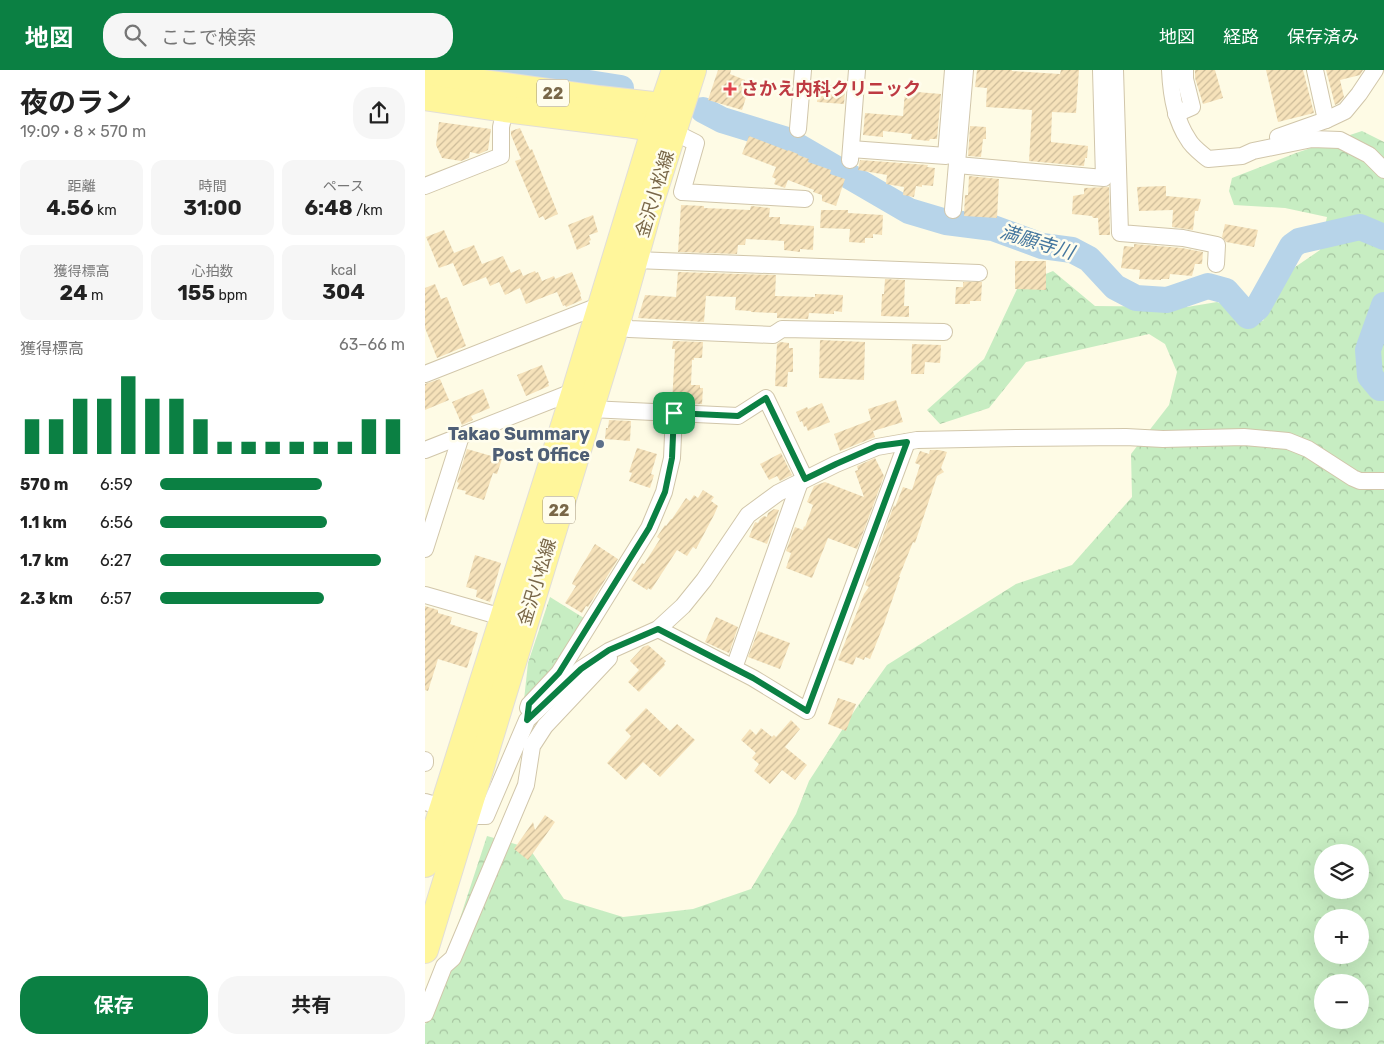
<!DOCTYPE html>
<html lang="ja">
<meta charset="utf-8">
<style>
body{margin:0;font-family:Rubik,"Noto Sans JP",sans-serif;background:#f6f6f6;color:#222;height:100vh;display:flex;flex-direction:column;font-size:19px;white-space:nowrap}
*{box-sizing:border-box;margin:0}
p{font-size:16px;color:#767676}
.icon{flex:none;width:28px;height:28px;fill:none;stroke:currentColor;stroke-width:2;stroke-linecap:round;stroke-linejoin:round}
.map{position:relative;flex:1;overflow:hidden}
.side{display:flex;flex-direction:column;background:#fff;width:425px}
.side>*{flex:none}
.controls{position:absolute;left:889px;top:774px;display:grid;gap:10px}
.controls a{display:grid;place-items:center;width:55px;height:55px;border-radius:50%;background:#fff;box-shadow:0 5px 20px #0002;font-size:25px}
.pin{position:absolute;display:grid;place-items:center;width:42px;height:42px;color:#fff;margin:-21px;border-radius:10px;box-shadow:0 2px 8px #0006}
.round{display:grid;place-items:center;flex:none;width:52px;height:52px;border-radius:20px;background:#f6f6f6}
.head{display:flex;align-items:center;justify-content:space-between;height:85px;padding:0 20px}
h1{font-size:28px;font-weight:700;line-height:38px}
.stats{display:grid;grid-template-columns:repeat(3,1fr);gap:8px;height:85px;padding:5px 20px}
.stats div{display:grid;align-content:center;border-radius:12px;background:#f6f6f6;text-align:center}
.stats b{font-size:21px;font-weight:700}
.stats small{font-size:14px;font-weight:400}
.stats p{font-size:14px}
.chart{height:140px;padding:10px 20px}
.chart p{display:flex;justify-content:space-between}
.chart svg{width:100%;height:90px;margin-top:5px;stroke:#0b8043;stroke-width:6}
.button{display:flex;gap:10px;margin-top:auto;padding:10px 20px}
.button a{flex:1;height:58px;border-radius:20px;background:#0b8043;color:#fff;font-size:20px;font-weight:700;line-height:58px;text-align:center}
.button a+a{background:#f6f6f6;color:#222}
ul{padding:0 20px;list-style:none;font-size:16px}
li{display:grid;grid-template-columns:80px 60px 1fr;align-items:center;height:38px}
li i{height:12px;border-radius:6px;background:#0b8043}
header{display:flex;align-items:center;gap:30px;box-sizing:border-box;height:70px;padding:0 25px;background:#0b8043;color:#fff}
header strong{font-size:24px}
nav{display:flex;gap:28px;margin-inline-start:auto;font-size:18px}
.search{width:350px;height:45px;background:#f6f6f6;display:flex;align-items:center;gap:12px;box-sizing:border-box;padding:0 18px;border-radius:20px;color:#767676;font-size:19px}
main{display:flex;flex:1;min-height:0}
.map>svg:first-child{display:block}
.forest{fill:url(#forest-crowns);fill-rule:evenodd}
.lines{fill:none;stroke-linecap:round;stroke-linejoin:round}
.river{stroke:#b7d4e9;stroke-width:26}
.building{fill:url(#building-hatch)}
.street-casing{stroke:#d1c6aa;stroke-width:18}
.primary-casing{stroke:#e2ded7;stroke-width:28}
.street{stroke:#fff;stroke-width:16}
.primary{stroke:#fff69b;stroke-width:26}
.route-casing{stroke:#fff;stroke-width:10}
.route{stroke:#0b8043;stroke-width:6}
.health-dot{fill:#e0444e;stroke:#fffded;stroke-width:2}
.service-dot{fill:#5c6f8a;stroke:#fffded;stroke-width:2}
.labels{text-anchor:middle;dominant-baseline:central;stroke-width:5;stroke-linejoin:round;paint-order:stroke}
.shield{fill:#fffded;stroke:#a1947a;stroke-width:1}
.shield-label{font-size:16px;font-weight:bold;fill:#796748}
.health-label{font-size:18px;font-weight:bold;fill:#be3a42;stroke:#fffded;text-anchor:start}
.street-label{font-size:18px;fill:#796748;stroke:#fffded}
.service-label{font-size:18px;font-weight:bold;fill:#4e5e75;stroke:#fffded;text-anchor:end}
.water-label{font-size:19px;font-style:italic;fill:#44769e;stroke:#fffded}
</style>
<header>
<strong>地図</strong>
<div class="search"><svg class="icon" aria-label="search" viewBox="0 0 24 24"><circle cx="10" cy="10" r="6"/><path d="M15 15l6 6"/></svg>ここで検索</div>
<nav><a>地図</a><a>経路</a><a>保存済み</a></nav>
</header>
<main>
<section class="side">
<div class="head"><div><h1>夜のラン</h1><p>19:09 · 8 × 570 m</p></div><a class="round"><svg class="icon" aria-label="share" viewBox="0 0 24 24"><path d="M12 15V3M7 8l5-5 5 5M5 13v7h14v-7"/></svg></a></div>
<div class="stats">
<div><p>距離</p><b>4.56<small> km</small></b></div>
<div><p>時間</p><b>31:00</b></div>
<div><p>ペース</p><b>6:48<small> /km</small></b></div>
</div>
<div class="stats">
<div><p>獲得標高</p><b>24<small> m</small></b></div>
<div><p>心拍数</p><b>155<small> bpm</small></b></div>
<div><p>kcal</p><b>304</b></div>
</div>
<div class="chart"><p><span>獲得標高</span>63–66 m</p>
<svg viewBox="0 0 160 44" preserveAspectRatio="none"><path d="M5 44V27M15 44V27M25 44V17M35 44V17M45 44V6M55 44V17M65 44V17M75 44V27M85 44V38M95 44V38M105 44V38M115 44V38M125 44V38M135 44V38M145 44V27M155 44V27"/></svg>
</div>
<ul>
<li><b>570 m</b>6:59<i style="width:66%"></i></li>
<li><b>1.1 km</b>6:56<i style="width:68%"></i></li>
<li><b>1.7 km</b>6:27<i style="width:90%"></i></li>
<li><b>2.3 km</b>6:57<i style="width:67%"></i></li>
</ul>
<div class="button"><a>保存</a><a>共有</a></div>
</section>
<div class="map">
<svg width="959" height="974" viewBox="0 0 959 974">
<defs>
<pattern id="forest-crowns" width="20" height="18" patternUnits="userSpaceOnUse" patternTransform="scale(1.25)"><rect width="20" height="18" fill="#c7edc2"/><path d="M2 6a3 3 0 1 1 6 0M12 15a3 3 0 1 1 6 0" fill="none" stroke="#a6c4a0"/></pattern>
<pattern id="building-hatch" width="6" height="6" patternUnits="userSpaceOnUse" patternTransform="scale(1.25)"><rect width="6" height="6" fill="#f6e2ba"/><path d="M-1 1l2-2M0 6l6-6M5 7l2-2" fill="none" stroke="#cb9"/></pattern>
</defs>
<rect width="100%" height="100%" fill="#fefbe5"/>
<g class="forest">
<path d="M937,61L959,72V974H0V955L62,766L104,778L139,829L198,847L268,839L326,819L371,744L384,711L430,640L462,595L591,514L647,495L707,427L706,384L744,335L752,302L740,274L724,264L601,292L564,338L515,354L502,340L559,289L594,215L628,201L670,236L762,237L792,232L838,251L860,204L895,180L902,147L860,138L809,135L804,121L807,108L871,83ZM898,782H935V820H898ZM898,848H935V885H898ZM898,912H935V950H898Z"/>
<path d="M125,527L162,550L127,604L99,630L103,593Z"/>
</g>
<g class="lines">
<g class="river">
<path d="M79,0L196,18"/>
<path d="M278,40L297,50L362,70L484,141L521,152L568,158L617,176L647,180L664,189L690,217L711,228L742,230L783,216L801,221L823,246L833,237L867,176L874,171L935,157L959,167"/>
<path d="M959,235L943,280L945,306L955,318H959"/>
</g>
</g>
<g class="building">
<path d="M293,0H306L305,4L320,10L319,13L325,15L317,40L283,30Z"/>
<path d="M552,0H587V1L635,4L636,0H654L651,43L627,42L626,69V72L663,76L662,88H660L659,96L604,91L607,40L561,37L562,18L550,17Z"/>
<path d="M770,0H790L798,28L778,34L770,8Z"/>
<path d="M841,0H878L889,43L853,52Z"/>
<path d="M901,0H938L935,5L915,10L919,27L914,33L910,35Z"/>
<path d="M394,14L419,16L418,22H420L419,34L392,32Z"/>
<path d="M480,21L516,24L512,69H505L504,71L486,69L487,64L458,61V67L438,65L440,43L478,46Z"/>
<path d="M14,52L66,59L63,80L54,84L45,82L44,88L36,91L17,88L11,75Z"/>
<path d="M545,56L561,57V69H558L556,87L543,86Z"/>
<path d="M95,58L105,80L107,79L133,144L120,150L118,146L114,148L90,91L96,89L86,65V61Z"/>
<path d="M324,66L358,79L363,81V80L373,84V85L384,89L383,92L406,100L405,104L420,109L411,136L397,131V125L388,122L389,120L363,110L360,118L349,114L351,109L347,107L351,97L317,84Z"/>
<path d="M435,90L503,95L502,97L510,98L508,116L497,115V117L491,116L489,127L478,125L479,117L461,114L462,105L433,100Z"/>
<path d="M544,106L574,109L572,148L539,146L540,125H543Z"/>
<path d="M741,116V126L776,129L773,141H770L768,160L747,157L748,140L714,141L712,117Z"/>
<path d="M684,117L685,165H674L673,148H668L667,146L647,144L648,126L659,124V118Z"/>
<path d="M256,135L279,136V138L325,140L326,136L345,138L344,147H355V154L389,156L388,180L375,179V182L359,180V171L321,169L320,175H313L312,184L253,182Z"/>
<path d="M396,140H423V143L458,145L457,165L448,164V168H440V173L424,172L425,159L395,158Z"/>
<path d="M168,145L173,162L164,165L166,170L164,171L165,174L152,180L143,155Z"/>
<path d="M800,154L833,160L829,177L801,172L797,167Z"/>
<path d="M19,160L29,183L49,175L57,194L78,186L86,203L95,199L98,206L110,201L111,203L113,202L117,211L129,206L130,209L147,202L156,224L155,225L157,230L141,237L140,235L138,236L132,222L101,234L95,218L80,225L74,212L65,216L61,207L38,216L28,193L14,198L1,167Z"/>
<path d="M709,174L757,178L778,182L777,194H770L767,206L745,204L744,209H736V210L714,209L715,200L696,198L699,176L709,177Z"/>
<path d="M590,191H621V220L590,219Z"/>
<path d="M253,202L351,205L350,226L390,227V224L418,225L417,242L409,241V244L384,243L383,249L352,248V243L326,242V241L310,240L311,227L281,226L279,252L213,248L220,225L251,227Z"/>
<path d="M460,209L480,210L479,236H484V247L456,246L457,224H459Z"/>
<path d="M538,212H557L556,231H545V234H530L531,217H538Z"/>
<path d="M10,214L16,229L22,227L41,276L12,288L0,258V218Z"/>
<path d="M395,270L440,272L439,310L394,308Z"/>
<path d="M248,271L278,272L277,288H269V290H267L266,315H275V318H278L277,334L247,333L250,279H247Z"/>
<path d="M355,272L364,273V278H368V302H363L362,317L350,316L352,274Z"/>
<path d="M487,274L516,275L515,293L500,292L499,304H486Z"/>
<path d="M117,295L124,313H123L124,316L101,326L92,305Z"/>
<path d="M15,309L24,330L0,340V314Z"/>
<path d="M58,319L65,338L46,346L48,350L37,355L27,332Z"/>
<path d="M471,330L478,352L448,361L450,367L415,381L409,364L446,350L443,339Z"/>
<path d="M397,333L405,352L383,361L381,356L379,357L377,351L375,352L371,342L382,337L383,339Z"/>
<path d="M184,350L206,351L205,371L180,369L181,358H183Z"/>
<path d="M212,378L232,384L226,404L229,405L225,418L204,411L207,403L204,402Z"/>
<path d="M42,379L77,389L72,404L68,403L59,430L40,424L41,421L32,419L34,413L32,412Z"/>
<path d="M505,380H514L522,382L516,398L519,402L512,406L494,461L490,473L488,472L474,507H475L459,554L445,589L440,587L439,590L431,587L428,595L413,590L439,524L444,517L440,515L469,435L470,437L478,417L487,420L495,395L490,393L495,381L504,384Z"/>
<path d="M356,383L367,405L355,411L352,406L344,410L335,394Z"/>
<path d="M450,388L459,406L432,479L403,468L387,508L361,498L366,483L361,481L370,457L378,460L379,456L380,457L388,435L382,432L389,416L400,412L439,427L430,401L433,400L432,396Z"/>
<path d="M278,420L289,427L286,431L293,436L289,445L271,479L268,477L262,486L252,480L226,520L223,518L222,520L206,510L217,493L219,494L235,469L232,467L240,455L241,456L246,449H247L261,428L265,431L269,425L273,428Z"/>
<path d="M349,439L354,440L342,474L324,467L330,452L333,453L335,449L339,446L342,447L343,443Z"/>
<path d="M170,474L193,489L163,537L161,536L157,543L140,533L151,516L147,514L150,507Z"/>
<path d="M50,485L76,493L65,532L51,527L52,520L41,517Z"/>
<path d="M0,536L13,540V543L27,547L25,554L53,563L42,598L13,589L3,621L0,620Z"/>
<path d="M291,547L313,557L304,583L280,572Z"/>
<path d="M333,561L365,573L355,599L323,587Z"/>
<path d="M223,575L241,591L239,593L240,595L214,622L203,612L214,600L205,591L218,577Z"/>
<path d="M413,628L431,634L421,661L403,654Z"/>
<path d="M221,638L245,661L252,654L270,670L235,707L218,692L201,710L182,693L206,666L200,660Z"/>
<path d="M366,650L375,659L360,677L382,695L370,710L357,700L345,714L329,701L334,694L327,688L331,683L316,670L325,659L331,665L336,658L347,667L349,665L351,667Z"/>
<path d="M120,745L130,752L103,790L89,779L108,752L110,760Z"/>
</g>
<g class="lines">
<g class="street-casing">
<g id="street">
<path d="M690,0L695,163L758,168L792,175L791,194"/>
<path d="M745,0C746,23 750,50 763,69C767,77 776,83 783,89L817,86L828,81L887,69L915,70L944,85L959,100"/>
<path d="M751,44L767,37L760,9V0"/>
<path d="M901,50L920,41L934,24L950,0"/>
<path d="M373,59L378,0"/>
<path d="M249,62L271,73L257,122L380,129"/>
<path d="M853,67L901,50L890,0"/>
<path d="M426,79L521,86L528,0"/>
<path d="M425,90L432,0"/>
<path d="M532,95L679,108L676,0"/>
<path d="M0,116L76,86V57L80,39"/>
<path d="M528,140L540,0"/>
<path d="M210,190L554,203"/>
<path d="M193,249L204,259L348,265L357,259L519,262"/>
<path d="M0,304L176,235"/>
<path d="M165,339L313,346L341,328L380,409"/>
<path d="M0,380L150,321"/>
<path d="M0,479L36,366"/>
<path d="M0,525L77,547"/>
<path d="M233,559L328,608L382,641L482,372"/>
<path d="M309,598L375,412"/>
<path d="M103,638L104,635L134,603L224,458L239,422L247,388L249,343"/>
<path d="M0,690V693"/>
<path d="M0,732L17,737"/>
<path d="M40,746H61L102,650L156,599L184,581L233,559L258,536L279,510L323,445L353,423L411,394L452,377L492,370L591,368L701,367L738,369L819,367L863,371L883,379L928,408L935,411H959"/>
<path d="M0,944L19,896L28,888L101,715L107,676L120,656L184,588"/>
</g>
</g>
<g class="primary-casing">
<g id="primary">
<path d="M0,5L174,29L255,38"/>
<path d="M0,27L80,39L201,54L246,61"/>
<path d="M0,794L150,321L230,58L250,0"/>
<path d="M0,880L193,249L226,131L268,0"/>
</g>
</g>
<use href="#street" class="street"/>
<use href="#primary" class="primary"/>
</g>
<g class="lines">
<g class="route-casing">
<path id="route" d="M341,328L380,409L411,394L452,376L482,372L382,641L328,608L233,559L184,580L156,599L102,650L104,634L134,603L224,458L240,422L247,388L249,343L313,346Z"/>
</g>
<use href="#route" class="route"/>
</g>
<path class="health-dot" d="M302.5 11.5h5v5h5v5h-5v5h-5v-5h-5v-5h5z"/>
<circle class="service-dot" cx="175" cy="374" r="5"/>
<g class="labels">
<g class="shield">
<rect x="112" y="9.5" width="32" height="27" rx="4"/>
<rect x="118" y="426.5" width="32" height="27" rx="4"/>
</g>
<g class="shield-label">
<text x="128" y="23">22</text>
<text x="134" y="440">22</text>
</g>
<g class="health-label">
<text x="316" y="19">さかえ内科クリニック</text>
</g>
<g class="street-label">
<text transform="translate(230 124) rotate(-73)">金沢小松線</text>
<text transform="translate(112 512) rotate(-73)">金沢小松線</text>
</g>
<g class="service-label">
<text x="165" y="364">Takao Summary<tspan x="165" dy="21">Post Office</tspan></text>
</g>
<g class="water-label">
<text transform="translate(612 172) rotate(17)">満願寺川</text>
</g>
</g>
</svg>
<div class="controls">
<a><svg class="icon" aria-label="layers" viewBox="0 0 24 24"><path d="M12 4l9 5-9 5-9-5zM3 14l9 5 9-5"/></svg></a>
<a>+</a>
<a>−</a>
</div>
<div class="pin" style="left:249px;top:343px;background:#1e9e55"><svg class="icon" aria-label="arrive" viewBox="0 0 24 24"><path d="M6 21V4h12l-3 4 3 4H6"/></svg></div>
</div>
</main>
